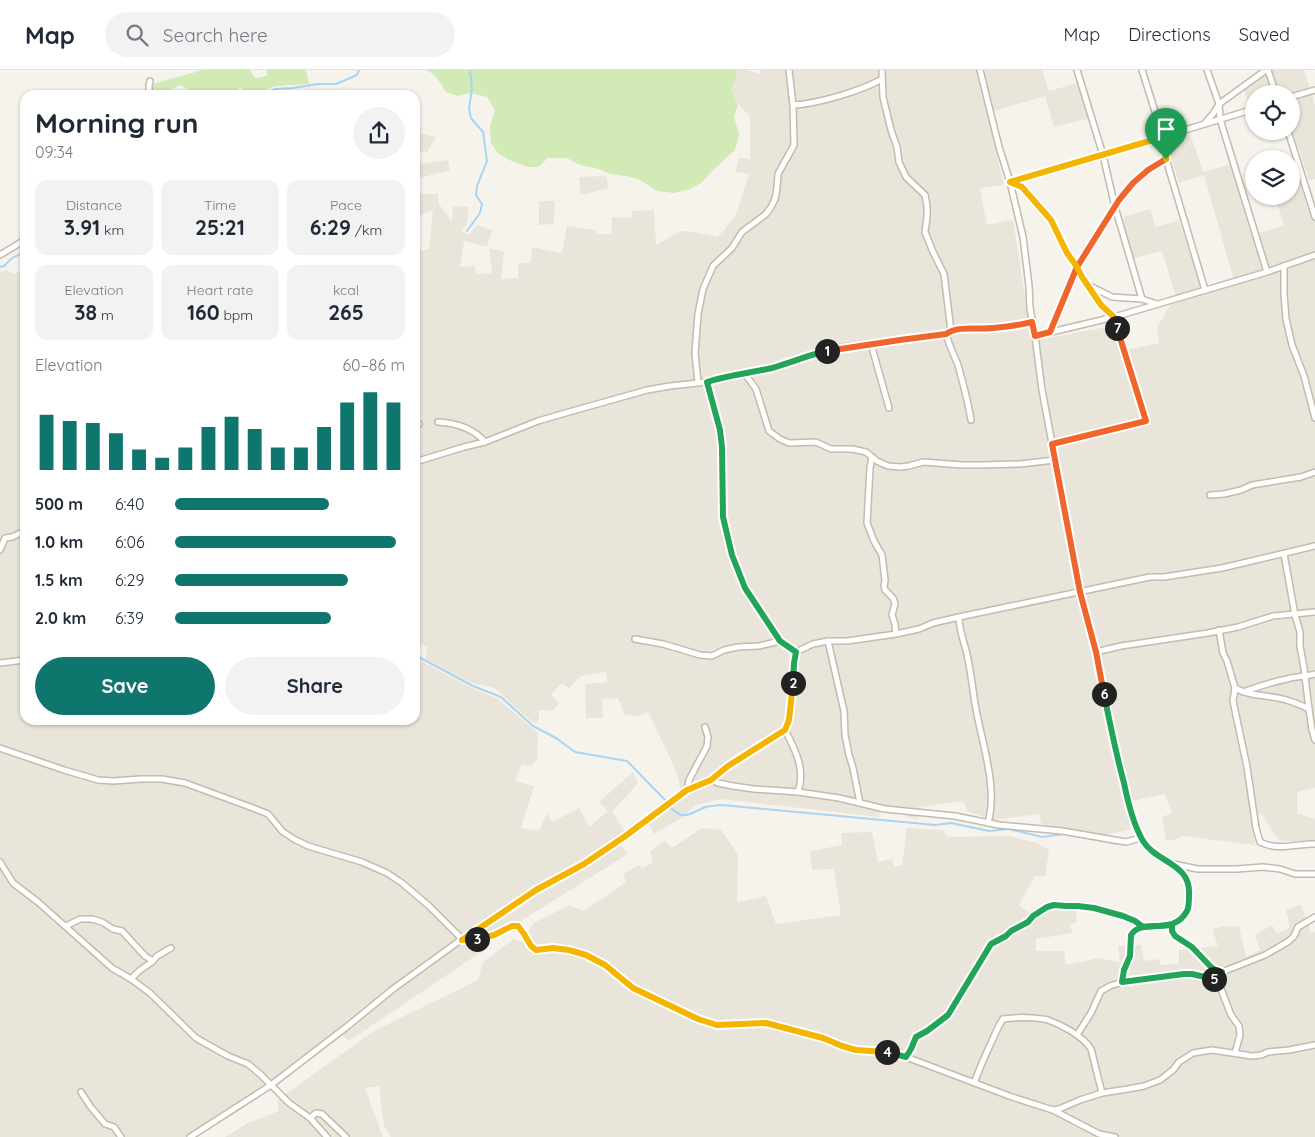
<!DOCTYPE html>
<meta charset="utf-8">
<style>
body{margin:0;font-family:Quicksand,sans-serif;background:#f2f2f3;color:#1f2937;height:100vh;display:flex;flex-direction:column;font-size:19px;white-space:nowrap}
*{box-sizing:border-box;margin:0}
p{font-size:16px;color:#747a83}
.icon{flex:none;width:28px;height:28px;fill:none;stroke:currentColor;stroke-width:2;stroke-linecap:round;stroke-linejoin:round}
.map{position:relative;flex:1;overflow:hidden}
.details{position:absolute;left:20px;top:20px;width:400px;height:635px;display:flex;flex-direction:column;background:#fff;border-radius:15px;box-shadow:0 1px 4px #0004}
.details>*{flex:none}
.fabs{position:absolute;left:1245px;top:15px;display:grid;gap:10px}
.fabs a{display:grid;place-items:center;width:55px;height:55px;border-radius:50%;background:#fff;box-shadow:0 1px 4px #0004;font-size:25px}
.pin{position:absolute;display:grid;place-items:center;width:42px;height:42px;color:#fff;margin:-51px -21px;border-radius:50% 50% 50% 0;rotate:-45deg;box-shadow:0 0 5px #0007}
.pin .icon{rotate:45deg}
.km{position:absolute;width:25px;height:25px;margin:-12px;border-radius:50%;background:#222;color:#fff;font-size:14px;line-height:25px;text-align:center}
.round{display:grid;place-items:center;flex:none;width:52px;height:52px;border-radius:26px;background:#f2f2f3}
.summary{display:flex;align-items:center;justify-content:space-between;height:85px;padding:0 15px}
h1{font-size:28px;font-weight:700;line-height:38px}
.figures{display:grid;grid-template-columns:repeat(3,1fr);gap:8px;height:85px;padding:5px 15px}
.figures div{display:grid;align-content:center;border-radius:12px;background:#f2f2f3;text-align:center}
.figures b{font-size:21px;font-weight:700}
.figures small{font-size:14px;font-weight:400}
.figures p{font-size:14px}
.chart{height:140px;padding:10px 15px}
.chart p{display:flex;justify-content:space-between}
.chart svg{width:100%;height:90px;margin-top:5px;stroke:#0f766e;stroke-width:6}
.action{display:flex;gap:10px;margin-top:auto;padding:10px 15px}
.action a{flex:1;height:58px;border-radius:30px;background:#0f766e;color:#fff;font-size:20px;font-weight:700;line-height:58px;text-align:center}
.action a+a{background:#f2f2f3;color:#1f2937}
ul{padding:0 15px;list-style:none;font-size:16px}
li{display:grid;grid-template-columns:80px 60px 1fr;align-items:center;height:38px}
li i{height:12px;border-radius:6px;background:#0f766e}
header{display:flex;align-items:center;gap:30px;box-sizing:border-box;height:70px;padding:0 25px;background:#fff;border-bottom:1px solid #e0e1e3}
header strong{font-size:24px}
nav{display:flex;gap:28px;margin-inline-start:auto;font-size:18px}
.search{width:350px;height:45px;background:#f2f2f3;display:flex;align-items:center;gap:12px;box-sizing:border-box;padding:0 18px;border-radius:28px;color:#747a83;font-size:19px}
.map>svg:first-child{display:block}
.residential{fill:#eae5da}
.green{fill:#d2eab5}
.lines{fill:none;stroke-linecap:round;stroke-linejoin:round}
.stream{stroke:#a9d4f2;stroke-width:2}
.minor-casing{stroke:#c2bbae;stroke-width:8}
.minor{stroke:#fff;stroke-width:5}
.split-1-casing{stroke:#fff;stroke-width:10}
.split-2-casing{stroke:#fff;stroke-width:10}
.split-3-casing{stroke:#fff;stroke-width:10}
.split-4-casing{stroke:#fff;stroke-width:10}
.split-5-casing{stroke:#fff;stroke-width:10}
.split-6-casing{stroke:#fff;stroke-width:10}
.split-7-casing{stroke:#fff;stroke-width:10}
.split-8-casing{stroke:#fff;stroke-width:10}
.split-1{stroke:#f0652b;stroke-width:6}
.split-2{stroke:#22a559;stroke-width:6}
.split-3{stroke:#f5b400;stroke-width:6}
.split-4{stroke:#f5b400;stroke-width:6}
.split-5{stroke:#22a559;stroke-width:6}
.split-6{stroke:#22a559;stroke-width:6}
.split-7{stroke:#f0652b;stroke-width:6}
.split-8{stroke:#f5b400;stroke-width:6}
</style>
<header>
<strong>Map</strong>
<div class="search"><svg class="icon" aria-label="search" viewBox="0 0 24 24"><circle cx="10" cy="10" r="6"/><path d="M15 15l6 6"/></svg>Search here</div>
<nav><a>Map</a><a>Directions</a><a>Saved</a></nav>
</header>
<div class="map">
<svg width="1315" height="1067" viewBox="0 0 1315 1067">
<rect width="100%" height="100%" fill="#f6f3ec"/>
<g class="residential">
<path d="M736,0H746L760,4L761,0H1042L1049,21L1078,13L1089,48L1054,57L1045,26L987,43L1004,115L980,118L987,155L1013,150L1032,271L1118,255L1127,280L1159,273L1157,257L1170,235L1178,233L1162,181L1130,189L1123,147L1150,139L1156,157L1179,150L1203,224L1235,214L1204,105L1179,113L1166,71L1190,64L1203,102L1231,94L1251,166L1284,155L1275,126H1291V117L1300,114L1310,146L1315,145V718L1297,722V743L1315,749V775L1278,770L1262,744L1252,746L1255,775L1182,766L1175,770H1166L1162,747L1172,743L1165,724L1127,732L1134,759L1104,765L1042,757L1039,744L993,750L967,741L963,731L919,737L917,749L905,747L903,738L881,736L879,747L721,729L695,735L682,748L654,764L648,753L681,727L679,710L669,685L648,642L639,646L625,645L618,628L602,629L603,648H586L585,614L607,612L606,602L581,606L569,618L562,613L551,624L559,634L552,641L539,640V650L536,653L526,647L495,618L472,613L425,589L427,577L415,570V183L429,179L433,140L415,148V121L416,124H438L439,134L452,152L453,136L468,137L467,155L461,160L469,165L477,155L492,160L487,177L464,171L460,197L474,196L477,204L492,203L489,178L504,182L501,209L518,208V193H531L532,177L562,183L567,156L595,160L598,164H611L612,147L631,148L633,141L654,140L656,175L680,161L695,162L718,167L735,147L749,104L735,102L739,88L750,89V46L738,34L731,20L737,7Z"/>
<path d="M1267,0H1304L1315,35V109L1309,110L1291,56V24H1254V35L1250,36L1244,21Z"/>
<path d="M415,62L436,67L427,82L415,81Z"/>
<path d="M448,90L450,100L415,109V95Z"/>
<path d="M606,106L609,118L581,125L579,107Z"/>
<path d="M539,131H555L554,154L539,155Z"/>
<path d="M25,191V650H415V588L470,617L498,629L538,663L537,689L531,696L522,694L515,711L534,716L521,758L539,761L547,743L552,752L579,738L589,757L608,741L599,732L633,702L638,713L612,742L624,760L620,774L628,784L487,872L484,880L349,971L342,965L241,1038L209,1057L194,1067H0V202L6,200L15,204L20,200Z"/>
<path d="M702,758L721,760L738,784L737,832L766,826L776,854L841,845L834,799L812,800L810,781L842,775L841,763L872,762L878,792L892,789L894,797L902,795L907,758L943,760L947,767L1009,766L1037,773L1049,780L1045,806H1035L1019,835L1028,842L1046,832L1076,840L1077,852L1070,854L1073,863L1036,869V881H1064L1066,895L1098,888L1120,892L1118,876L1141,875L1144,891L1159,889L1160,895L1179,894V880L1218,876L1212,859L1224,856L1239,857L1246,887L1260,880L1255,865L1272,855L1277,864L1290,857L1286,840L1301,834L1311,863L1315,862V1067H391L384,1056L379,1016L365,1018L383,1067H225L248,1053L279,1041L277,1030L374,961L478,910L483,892L514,869L521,872L534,853L569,835L584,841L626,812L623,804L639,795L642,799L653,792L650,781L665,771L672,778Z"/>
</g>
<g class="green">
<path d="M203,0H250L255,8L267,6V0H306L309,14L276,16L250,25H245L242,17L227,25H194L193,22L180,15L161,25H154L152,14Z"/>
<path d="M426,0H736L737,7L731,20L738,34L734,47L739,64L735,80L713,100L701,113L690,119L674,123L657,121L640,110L626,106L610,104L596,98L580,95L567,88H548L538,97H528L507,89L498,83L491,73L490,56L495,40L487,27L469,23L457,26L446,22L435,5Z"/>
</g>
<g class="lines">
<g class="stream">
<path d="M261,25L275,19L293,18L318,14H336L357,5L359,0"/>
<path d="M467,161L480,143L482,134L476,125L477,116L487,91L483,62L471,48L469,39L472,19L470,0"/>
<path d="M0,197L4,196L11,189L25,181"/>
<path d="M415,585L473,616L501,627L533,656L556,668L575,682L627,691L667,732"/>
<path d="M670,737C685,752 689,743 706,737C711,736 716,735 722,735L935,755L951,753L989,761L1009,759L1042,767L1064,764"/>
<path d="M1083,767L1118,774"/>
</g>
<g class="minor-casing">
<g id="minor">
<path d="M882,0L883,27L891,60L897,77L899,92L906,107L925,125L927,136V147L925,162L933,182L944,204L951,261"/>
<path d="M980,0L999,77L1010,112L1023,167L1029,216L1030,238L1035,266L1042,320L1080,522L1096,582L1118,689L1130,741L1141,768L1144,774L1156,785L1173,794L1198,799H1237L1263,797L1280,799L1295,804H1315"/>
<path d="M1077,0L1103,85L1115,137L1142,229"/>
<path d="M1142,0L1163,67L1166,89L1205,220"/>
<path d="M1207,0L1219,34L1220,49L1267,202"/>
<path d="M1268,0L1276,24"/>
<path d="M149,25V15L150,11"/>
<path d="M1291,27L1315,20"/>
<path d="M793,35C817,34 861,21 882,9"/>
<path d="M1205,53L1213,44L1219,34L1266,0"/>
<path d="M1288,61L1315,147"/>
<path d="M1010,112L1103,85L1254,39"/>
<path d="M1011,112L1022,117L1051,150L1067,183L1077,197L1082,207L1088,215L1112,227L1142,229L1157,234"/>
<path d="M0,185L25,170"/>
<path d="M1284,196V224L1286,249L1292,275L1304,306L1315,348"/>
<path d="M1050,262L1077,197L1119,130L1133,113L1148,100L1166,89"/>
<path d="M946,264C949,275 954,285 958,295C963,313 968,332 971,350"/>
<path d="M1035,266L1114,247L1267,202L1315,185"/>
<path d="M872,274L873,281L889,338"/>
<path d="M745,304L756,319L769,361L780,369L789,373L816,372L831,379H852L866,382L877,391L888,396L900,397L909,396L923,392L962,395H981L1020,394L1055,390"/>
<path d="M698,312L695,283L698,244L703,219L713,196L732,178L742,162L766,144L771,137L775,129L777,118L778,104L794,75L793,35L789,0"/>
<path d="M707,312L720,360L722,377L723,447L732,485L745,518L780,571L796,582"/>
<path d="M438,352C456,353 473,358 485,372"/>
<path d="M415,353L419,354"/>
<path d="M1052,374L1146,351L1114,247L1101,235L1088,215"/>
<path d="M872,387L870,398L867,453L874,471L882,485L885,510L884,516L885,520L893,528L895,534L892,545L895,554L896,564"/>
<path d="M415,392L464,377L485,372L538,351L562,344L647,320L670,316L707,312L719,308L752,302L774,297L812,284L843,277L946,264C959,255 978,260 993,258C1006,257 1019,255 1032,252"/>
<path d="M1210,425L1224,424L1241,420L1252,415L1301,407L1315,402"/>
<path d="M0,480L5,468L12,467L25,461"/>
<path d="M1284,484L1295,545L1300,562V576L1304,598L1309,639L1312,660L1315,670"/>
<path d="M959,547C959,560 964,572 967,584C970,599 972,612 974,627C979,666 999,714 988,753"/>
<path d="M1219,560L1223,583L1227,591L1235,618C1249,626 1264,625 1278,628C1289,630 1299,634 1309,639"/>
<path d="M635,569L663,574L700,585L712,586L724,580L738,577L759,576L780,571"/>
<path d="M828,571L844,641L845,665L849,685L853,698L860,733"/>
<path d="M1096,582L1121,576L1208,563L1238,557L1273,546L1315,542"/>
<path d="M0,593L25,590"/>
<path d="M1235,618L1233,631L1247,697L1256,758L1260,772C1278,781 1295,774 1315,774"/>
<path d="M1243,622C1257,617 1272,612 1287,609C1296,606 1305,607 1315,604"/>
<path d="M785,660C795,679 806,700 798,722"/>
<path d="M0,678L64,700L98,710L113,711L141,709H162L185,713L253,738L268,744L283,762L294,769L308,776L362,792L387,803L402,813L429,836L462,869C473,869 485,869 495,865C503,861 509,856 518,856L524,864L531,877L536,880L553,878L569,879L586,885L605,895L633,918L698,949L717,955L766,953L823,968L842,976L856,980L886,982L906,987L1012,1027L1053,1040L1099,1064L1115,1067"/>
<path d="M711,710L718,713L733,716L754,719L798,722L839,728L885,739L955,746L999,755L1062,761L1126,772L1141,768"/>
<path d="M687,720L689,710L707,676L708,667L705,657"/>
<path d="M0,792L13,813L38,832L112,898L131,909L150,923L196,968L228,986L248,994L260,1004L289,1033L310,1048L327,1067"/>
<path d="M1173,794C1184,804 1191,813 1189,829C1188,833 1188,837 1187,841C1184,847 1178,851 1173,855L1172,861L1175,866L1193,877L1210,896L1215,900L1222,902L1265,885L1289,871L1294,866L1298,857L1315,847"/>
<path d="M66,856L80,849H92L102,852L113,859L122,861L145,886L153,891L139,901L131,909"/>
<path d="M153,891L157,886L171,878"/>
<path d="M1222,902L1221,919L1231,945L1239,956L1240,965L1235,983"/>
<path d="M1122,912L1124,900L1130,886L1132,862L1143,857L1173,855"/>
<path d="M1077,965L1091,943L1101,921L1110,916L1122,912L1184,904C1196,904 1208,908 1221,910"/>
<path d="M906,987L911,979L916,967L927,961L948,945L969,911L991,874L1006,866L1011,861L1029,852L1033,846L1047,837L1054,835L1066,836L1079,835L1094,838L1123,846L1135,851L1143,857"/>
<path d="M974,1013C979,1000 984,988 990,975C995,965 997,958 1003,949C1015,947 1036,947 1048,950C1062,955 1083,966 1091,979L1102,1023"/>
<path d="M81,1022L90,1036L105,1054L114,1057L121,1067"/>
<path d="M1053,1040L1059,1039L1080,1030L1102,1023L1128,1019L1144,1016L1160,1010L1173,1000L1179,992L1193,983L1212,980L1252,986L1261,985L1268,982L1289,980L1315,975"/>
<path d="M310,1048L316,1043L322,1044L346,1067"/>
<path d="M190,1067L271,1015L349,955L393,919L462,869L536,820L584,794L624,767L687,720L711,710L728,696L785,660C795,635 791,608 796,582L813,574L828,571H847L896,564L919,559L933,553L959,547L1150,507H1164L1222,498L1315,476"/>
</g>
</g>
<use href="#minor" class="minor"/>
</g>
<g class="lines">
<g class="split-1-casing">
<path id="split-1" d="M827,281L900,270L946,264C959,255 978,260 993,258C1006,257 1019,255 1032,252L1035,266L1050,262L1077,197L1119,130L1133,113L1148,100L1166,89"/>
</g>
<g class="split-2-casing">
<path id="split-2" d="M793,613L794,593L796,582L780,571L745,518L732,485L723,447L722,377L720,360L707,312C728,305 750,303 772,298C790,293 808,285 827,281"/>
</g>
<g class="split-3-casing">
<path id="split-3" d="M477,869L462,870L536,820L584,794L624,767L687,720L711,710L728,696L785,660L789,650L793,613"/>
</g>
<g class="split-4-casing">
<path id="split-4" d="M477,869L494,865L512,856H518L524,864L531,876L536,880L553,878L569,880L586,885L605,895L633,918L698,949L717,955L766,953L823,968L842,976L856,980L887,982"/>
</g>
<g class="split-5-casing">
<path id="split-5" d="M887,982L906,987L911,979L916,967L927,961L948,945L991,874L1006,866L1011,861L1028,852L1033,846L1047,837L1054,835L1066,836H1078L1094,838L1123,846L1135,851L1143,857L1172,855V861L1175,866L1192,877L1210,896L1215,900L1222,902L1221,910L1214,909"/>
</g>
<g class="split-6-casing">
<path id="split-6" d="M1104,624C1110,654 1116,684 1124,713C1128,733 1133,754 1143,771C1156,793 1192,793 1189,826C1189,830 1189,837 1187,841C1173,867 1142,847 1131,865L1130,886L1124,900L1122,912L1184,904H1192L1214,909"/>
</g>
<g class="split-7-casing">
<path id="split-7" d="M1104,624L1096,582L1080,522L1052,374L1146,351L1117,258"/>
</g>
<g class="split-8-casing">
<path id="split-8" d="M1117,258L1114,247L1101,235L1082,207L1077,197L1067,183L1051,150L1022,117L1010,112L1163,67L1166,89"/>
</g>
<use href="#split-1" class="split-1"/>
<use href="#split-2" class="split-2"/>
<use href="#split-3" class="split-3"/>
<use href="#split-4" class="split-4"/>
<use href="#split-5" class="split-5"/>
<use href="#split-6" class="split-6"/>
<use href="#split-7" class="split-7"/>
<use href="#split-8" class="split-8"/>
</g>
</svg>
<div class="fabs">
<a><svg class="icon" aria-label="locate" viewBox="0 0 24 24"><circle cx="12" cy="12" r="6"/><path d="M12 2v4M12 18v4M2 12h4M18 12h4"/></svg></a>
<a><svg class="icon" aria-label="layers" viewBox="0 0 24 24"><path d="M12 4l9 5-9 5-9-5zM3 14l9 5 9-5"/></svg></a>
</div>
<div class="pin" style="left:1166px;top:89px;background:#1e9e55"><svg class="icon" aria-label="arrive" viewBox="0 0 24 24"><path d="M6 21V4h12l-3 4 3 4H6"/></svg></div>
<b class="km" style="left:827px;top:281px">1</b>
<b class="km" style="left:793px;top:613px">2</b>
<b class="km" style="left:477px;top:869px">3</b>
<b class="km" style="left:887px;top:982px">4</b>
<b class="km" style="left:1214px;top:909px">5</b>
<b class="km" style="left:1104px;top:624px">6</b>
<b class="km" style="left:1117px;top:258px">7</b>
<section class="details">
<div class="summary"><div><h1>Morning run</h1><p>09:34</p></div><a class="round"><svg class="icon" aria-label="share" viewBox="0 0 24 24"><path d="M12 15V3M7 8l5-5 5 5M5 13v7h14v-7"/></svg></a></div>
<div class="figures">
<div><p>Distance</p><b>3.91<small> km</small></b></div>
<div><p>Time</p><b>25:21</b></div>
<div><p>Pace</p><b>6:29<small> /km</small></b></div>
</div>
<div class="figures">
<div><p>Elevation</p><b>38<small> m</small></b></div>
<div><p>Heart rate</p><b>160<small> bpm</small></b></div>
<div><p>kcal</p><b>265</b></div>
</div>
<div class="chart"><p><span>Elevation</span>60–86 m</p>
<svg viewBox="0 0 160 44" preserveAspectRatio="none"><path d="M5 44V17M15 44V20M25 44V21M35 44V26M45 44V34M55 44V38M65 44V33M75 44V23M85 44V18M95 44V24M105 44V33M115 44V33M125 44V23M135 44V11M145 44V6M155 44V11"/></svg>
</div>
<ul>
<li><b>500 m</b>6:40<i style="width:67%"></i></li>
<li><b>1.0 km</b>6:06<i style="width:96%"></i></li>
<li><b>1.5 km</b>6:29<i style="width:75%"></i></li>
<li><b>2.0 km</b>6:39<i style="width:68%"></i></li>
</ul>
<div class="action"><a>Save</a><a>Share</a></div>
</section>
</div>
